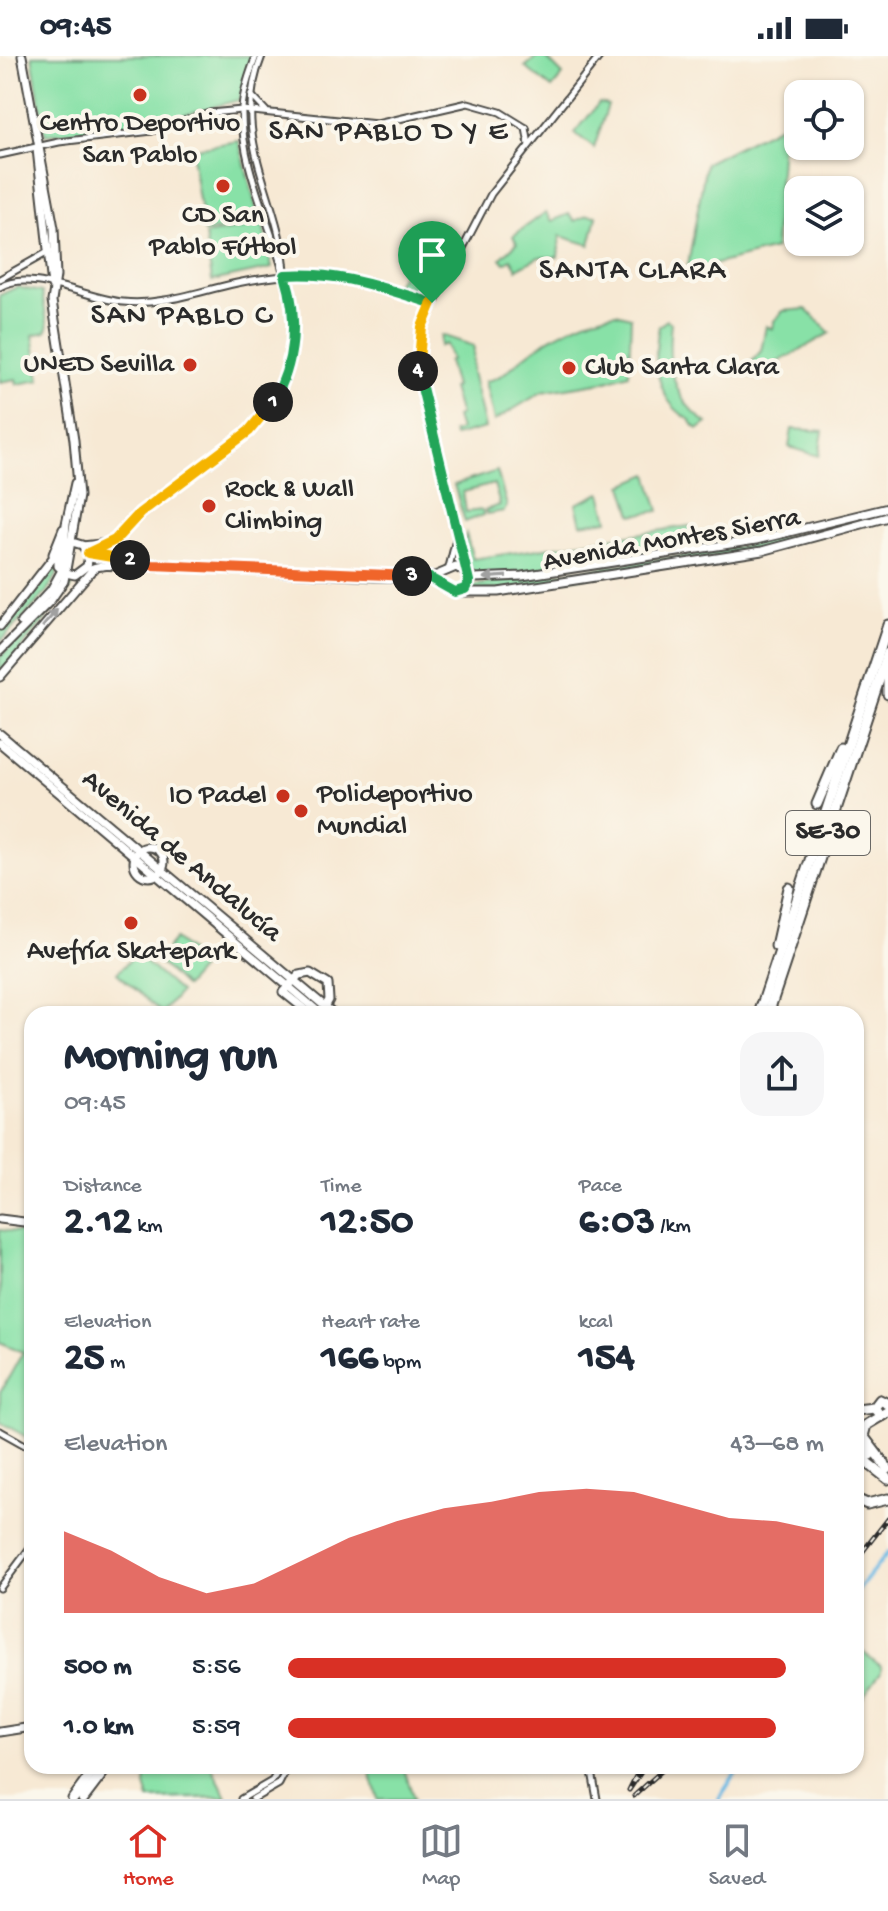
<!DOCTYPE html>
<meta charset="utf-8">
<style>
body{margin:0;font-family:"Gochi Hand",sans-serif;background:#f6f6f7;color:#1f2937;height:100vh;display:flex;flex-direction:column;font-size:30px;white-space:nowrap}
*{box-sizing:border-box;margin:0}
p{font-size:26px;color:#747a83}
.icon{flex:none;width:44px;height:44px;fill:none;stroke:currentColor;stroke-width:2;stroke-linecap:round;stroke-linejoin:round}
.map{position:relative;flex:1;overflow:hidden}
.side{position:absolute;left:24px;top:950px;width:840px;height:768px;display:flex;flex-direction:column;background:#fff;border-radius:24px;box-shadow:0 2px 6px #0004}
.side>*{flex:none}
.buttons{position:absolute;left:784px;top:24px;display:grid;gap:16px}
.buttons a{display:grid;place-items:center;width:80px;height:80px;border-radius:16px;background:#fff;box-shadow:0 2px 6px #0004;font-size:40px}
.pin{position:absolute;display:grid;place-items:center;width:68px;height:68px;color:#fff;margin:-82px -34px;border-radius:50% 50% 50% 0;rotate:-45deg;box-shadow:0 0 8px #0007}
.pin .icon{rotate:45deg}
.km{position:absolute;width:40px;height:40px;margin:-20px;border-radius:50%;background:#222;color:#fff;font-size:22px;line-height:40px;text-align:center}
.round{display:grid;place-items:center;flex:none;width:84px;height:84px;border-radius:24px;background:#f6f6f7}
.overview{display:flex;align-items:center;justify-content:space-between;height:136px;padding:0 40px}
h1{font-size:44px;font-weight:700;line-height:60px}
.figures{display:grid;grid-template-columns:repeat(3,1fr);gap:12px;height:136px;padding:8px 40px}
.figures div{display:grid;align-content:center}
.figures b{font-size:40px;font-weight:700}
.figures small{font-size:22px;font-weight:400}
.figures p{font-size:22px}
.chart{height:224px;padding:16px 40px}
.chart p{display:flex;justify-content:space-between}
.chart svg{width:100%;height:144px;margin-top:8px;fill:#d93025;opacity:.7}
ul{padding:0 40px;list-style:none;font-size:26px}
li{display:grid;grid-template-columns:128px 96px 1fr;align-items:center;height:60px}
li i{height:20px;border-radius:10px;background:#d93025}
.status{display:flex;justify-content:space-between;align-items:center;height:56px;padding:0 40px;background:#fff;direction:ltr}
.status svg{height:22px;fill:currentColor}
.dock{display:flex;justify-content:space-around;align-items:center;height:112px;border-top:2px solid #e0e1e3;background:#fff;font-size:22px;color:#747a83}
.dock a{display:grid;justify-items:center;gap:4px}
.dock .active{color:#d93025}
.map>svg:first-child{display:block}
.green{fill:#88e1a7;stroke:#5a8669;stroke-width:2}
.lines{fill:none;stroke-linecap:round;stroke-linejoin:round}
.canal{stroke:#69b9e4;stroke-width:4}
.minor-casing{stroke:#4a4844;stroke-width:9}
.major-casing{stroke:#4a4844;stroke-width:11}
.highway-casing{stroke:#4a4844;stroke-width:13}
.minor{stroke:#fff;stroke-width:5}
.major{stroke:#fff;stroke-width:7}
.highway{stroke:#fff;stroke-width:9}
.rail-casing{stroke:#2b2b2b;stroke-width:5}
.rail{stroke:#fbf7ec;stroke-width:2;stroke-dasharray:6;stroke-linecap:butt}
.oneway{fill:#a0a0a0}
.split-1-casing{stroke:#fff;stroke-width:16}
.split-2-casing{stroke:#fff;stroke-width:16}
.split-3-casing{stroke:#fff;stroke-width:16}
.split-4-casing{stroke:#fff;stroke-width:16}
.split-5-casing{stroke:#fff;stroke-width:16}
.split-1{stroke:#22a559;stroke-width:10}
.split-2{stroke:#f5b400;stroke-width:10}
.split-3{stroke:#f0652b;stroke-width:10}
.split-4{stroke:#22a559;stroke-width:10}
.split-5{stroke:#f5b400;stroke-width:10}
.poi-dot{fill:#c8321e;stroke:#fbf7ec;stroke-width:3}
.labels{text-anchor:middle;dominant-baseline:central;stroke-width:8;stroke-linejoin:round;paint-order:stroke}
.shield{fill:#fbf7ec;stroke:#696865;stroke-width:2}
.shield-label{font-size:26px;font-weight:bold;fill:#2b2b2b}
.poi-label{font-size:28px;fill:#2b2b2b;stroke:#fbf7ec}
.street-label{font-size:28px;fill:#2b2b2b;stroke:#fbf7ec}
.neighbourhood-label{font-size:30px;letter-spacing:2px;fill:#2b2b2b;stroke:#fbf7ec}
</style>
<div class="status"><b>09:45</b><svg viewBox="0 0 49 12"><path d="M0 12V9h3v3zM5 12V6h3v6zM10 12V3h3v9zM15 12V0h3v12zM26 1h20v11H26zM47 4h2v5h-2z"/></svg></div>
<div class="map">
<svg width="888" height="1743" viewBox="0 0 888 1743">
<rect width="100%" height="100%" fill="#fbf7ec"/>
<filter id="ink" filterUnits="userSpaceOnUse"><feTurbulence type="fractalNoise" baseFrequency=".0125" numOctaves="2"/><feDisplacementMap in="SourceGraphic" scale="16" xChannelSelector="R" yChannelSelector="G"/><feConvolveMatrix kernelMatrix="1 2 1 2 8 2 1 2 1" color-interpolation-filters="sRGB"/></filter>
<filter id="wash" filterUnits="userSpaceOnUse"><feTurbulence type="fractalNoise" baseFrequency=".006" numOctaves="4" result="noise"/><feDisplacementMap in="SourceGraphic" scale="32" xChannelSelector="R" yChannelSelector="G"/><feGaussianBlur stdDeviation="1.8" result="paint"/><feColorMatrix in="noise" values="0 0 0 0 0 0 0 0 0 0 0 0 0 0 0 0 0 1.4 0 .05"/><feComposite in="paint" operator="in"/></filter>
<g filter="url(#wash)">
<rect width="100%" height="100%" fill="#f7e9d4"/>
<g class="green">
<path d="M32,0H253L239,44L146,68L45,79Z"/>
<path d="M538,0H544L563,19L552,32L525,11Z"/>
<path d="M599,47L608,49L594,92L575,77Z"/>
<path d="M783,68L775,193L700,212L699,217L687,215L706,107Z"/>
<path d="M239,85L260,167L204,176L191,93Z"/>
<path d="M546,156L552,165L569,158L575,165L588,159L597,160L590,189L560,180L558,201H539L517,213L511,203L505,207L501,202L517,187L513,180Z"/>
<path d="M263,169L272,212L212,225L205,179Z"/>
<path d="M431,187L451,199L430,238L396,229L404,214L410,217L426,189Z"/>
<path d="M17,231L42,236L48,272L46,276L33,279L40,324L17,328L16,323L0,326V239Z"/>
<path d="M806,253L830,277L751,321L744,314L761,295L766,270L773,273L774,265L783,255Z"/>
<path d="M616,257L631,261L629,318L603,326L542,336L494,365L485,325C503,323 513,309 526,299C549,281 587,260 616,257Z"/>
<path d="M667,264L671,267C666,311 674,345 707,367L699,373C690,370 696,367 687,362C657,344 652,305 659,270Z"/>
<path d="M441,279L474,290L472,316L485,372L454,380L453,376L460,374L456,361L460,359L452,332L455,331L448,305L451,304L446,288L440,290Z"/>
<path d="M792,373L823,375L819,400L789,391Z"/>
<path d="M497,415L507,450L504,455L487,458L485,454L500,449L494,428L463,436L466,456L482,454L484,459L465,466L454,429Z"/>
<path d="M648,418L659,455L632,459L623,429Z"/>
<path d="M601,437L608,464L581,468L576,448Z"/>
<path d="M690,470L693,487L685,488L686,491L512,518H473L462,492L466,478L473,503Z"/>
<path d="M834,471L836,476L761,493L509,533L467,535L470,530L716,495Z"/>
<path d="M55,510L57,519L46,537L0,586V574Z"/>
<path d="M76,522L71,533L0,617V601Z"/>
<path d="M175,883L205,908L185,931L157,904Z"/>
<path d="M136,898L180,936L162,957L117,917Z"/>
<path d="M0,1174L32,1178V1384L0,1366V1337L23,1296L0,1286Z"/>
<path d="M856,1591L881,1610V1616L856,1650Z"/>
<path d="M147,1710H211L227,1741L149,1743L145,1730Z"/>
<path d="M391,1710H403L414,1743H378L370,1716Z"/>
</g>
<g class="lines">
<g class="canal">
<path d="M856,1537L888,1496"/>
<path d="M719,1743L740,1710"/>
</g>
</g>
</g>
<g filter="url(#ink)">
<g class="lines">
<g class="minor-casing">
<g id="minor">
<path d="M262,0C229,81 278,136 285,214"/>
<path d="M251,39L266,55"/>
<path d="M526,72L529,89"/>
<path d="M0,99L59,86L152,75L210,57L242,54L377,68L468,47L500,56L526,72"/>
<path d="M0,223L50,195"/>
<path d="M0,231C29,212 89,243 123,246C162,250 199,235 237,227C318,210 355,222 432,247"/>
<path d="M119,482L115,493L124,503"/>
<path d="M82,489L101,487"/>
<path d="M88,497C97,490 107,489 115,483C125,476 131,464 141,457C181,424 233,398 265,358C341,262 239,155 242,53C243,35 250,16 256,0"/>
<path d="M448,515L456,483"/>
<path d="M467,516L419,326L422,271L491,138L600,0"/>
<path d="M0,1375L32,1393"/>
<path d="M0,1532L32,1489"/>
<path d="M591,1710L597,1743"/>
<path d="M241,1743L272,1725L281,1710"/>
<path d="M253,1743L279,1728L288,1710"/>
</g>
</g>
<g class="major-casing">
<g id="major">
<path d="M37,93L52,230"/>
<path d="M53,498L63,473"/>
<path d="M89,499L152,509L375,521L430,522L456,511L475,522L522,520L756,484L888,452"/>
<path d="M91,513C108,505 129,514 149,510"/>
<path d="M430,522L455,536H498L762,495L888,461"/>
<path d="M21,566L51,534L62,514L66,468L75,427"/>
<path d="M0,570L63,489L72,486L82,489L89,499L87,510L75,519L66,517L58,510V496"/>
<path d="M0,595L51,544L64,525L79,440L74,384L52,245L56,220L54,172L22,0"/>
<path d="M0,621L93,513"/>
<path d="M0,678L334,958"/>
<path d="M0,687L321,958"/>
<circle cx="149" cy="806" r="15"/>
<path d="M310,917L328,928L329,944L321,958L308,956L283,936L299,919Z"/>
<path d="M0,1163L32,1167"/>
<path d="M0,1676L32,1671"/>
</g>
</g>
<g class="highway-casing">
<g id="highway">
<path d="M888,609V638"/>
<path d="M817,748L841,692"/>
<path d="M776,890L789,832"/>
<path d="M759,958L888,569"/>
<path d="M768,958L888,597"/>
<path d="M888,1348L880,1344L874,1352L881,1360L888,1356"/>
<path d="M856,1354L874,1352"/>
<path d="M881,1360L866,1369L863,1380L888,1413"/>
<path d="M856,1389L870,1399"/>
<path d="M856,1398L888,1423"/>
<path d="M856,1443L867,1448L888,1443"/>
<path d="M73,1743L97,1710"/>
<path d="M83,1743L108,1710"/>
</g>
</g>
<use href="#minor" class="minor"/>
<use href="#major" class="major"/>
<use href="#highway" class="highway"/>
<g class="rail-casing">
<g id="rail">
<path d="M856,1504L888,1463"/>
<path d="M641,1710L629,1734L645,1710"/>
<path d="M634,1740L667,1710"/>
</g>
</g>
<use href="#rail" class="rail"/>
</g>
<defs><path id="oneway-solid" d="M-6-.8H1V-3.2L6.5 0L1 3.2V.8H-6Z" transform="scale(2)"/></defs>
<g class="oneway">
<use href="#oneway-solid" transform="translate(495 521) rotate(176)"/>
<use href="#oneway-solid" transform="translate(50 562) rotate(-50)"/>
</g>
</g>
<g class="lines" filter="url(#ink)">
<g class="split-1-casing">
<path id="split-1" d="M273,346C295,308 299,262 285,219C339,215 382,232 432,247"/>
</g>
<g class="split-2-casing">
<path id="split-2" d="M130,504L88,497L115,484L140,457L249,375L273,346"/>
</g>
<g class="split-3-casing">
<path id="split-3" d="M130,504L152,509L412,520"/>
</g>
<g class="split-4-casing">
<path id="split-4" d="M412,520L430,522L455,536L465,533L469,525L418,315"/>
</g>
<g class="split-5-casing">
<path id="split-5" d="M418,315L422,271L432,247"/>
</g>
<use href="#split-1" class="split-1"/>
<use href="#split-2" class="split-2"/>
<use href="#split-3" class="split-3"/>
<use href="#split-4" class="split-4"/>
<use href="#split-5" class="split-5"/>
</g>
<g class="poi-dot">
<circle cx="140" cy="39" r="8"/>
<circle cx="223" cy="130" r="8"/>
<circle cx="190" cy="309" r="8"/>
<circle cx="569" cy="312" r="8"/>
<circle cx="209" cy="450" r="8"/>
<circle cx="283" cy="740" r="8"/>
<circle cx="301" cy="755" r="8"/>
<circle cx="131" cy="867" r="8"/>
</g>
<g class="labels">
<rect class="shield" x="786" y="755" width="84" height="44" rx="6"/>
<g class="shield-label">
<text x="828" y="777">SE-30</text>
</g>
<g class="poi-label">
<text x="140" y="68">Centro Deportivo<tspan x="140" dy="32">San Pablo</tspan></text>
<text x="223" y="160">CD San<tspan x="223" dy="32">Pablo Fútbol</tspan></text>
<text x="174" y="309" text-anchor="end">UNED Sevilla</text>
<text x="585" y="312" text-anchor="start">Club Santa Clara</text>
<text x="225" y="434" text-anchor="start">Rock &amp; Wall<tspan x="225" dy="32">Climbing</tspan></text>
<text x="317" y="739" text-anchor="start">Polideportivo<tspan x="317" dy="32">Mundial</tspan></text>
<text x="267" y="740" text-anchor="end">IO Padel</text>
<text x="131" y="896">Avefría Skatepark</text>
</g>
<g class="street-label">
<text transform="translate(672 485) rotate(-10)">Avenida Montes Sierra</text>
<text transform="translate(181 801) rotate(40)">Avenida de Andalucía</text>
</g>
<g class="neighbourhood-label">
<text x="389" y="77">SAN PABLO D Y E</text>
<text x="633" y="216">SANTA CLARA</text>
<text x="182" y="261">SAN PABLO C</text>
</g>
</g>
</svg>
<div class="buttons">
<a><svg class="icon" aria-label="locate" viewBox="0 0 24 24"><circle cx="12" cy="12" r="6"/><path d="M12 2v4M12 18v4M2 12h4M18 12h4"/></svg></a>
<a><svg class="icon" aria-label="layers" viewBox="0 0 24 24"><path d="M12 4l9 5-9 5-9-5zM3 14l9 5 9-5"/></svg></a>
</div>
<div class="pin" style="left:432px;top:247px;background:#1e9e55"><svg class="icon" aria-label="arrive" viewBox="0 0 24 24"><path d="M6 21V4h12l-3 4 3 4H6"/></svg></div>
<b class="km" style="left:273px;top:346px">1</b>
<b class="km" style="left:130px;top:504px">2</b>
<b class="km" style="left:412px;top:520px">3</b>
<b class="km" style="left:418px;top:315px">4</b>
<section class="side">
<div class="overview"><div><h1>Morning run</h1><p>09:45</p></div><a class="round"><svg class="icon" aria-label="share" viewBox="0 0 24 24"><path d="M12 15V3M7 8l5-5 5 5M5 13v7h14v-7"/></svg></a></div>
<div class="figures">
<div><p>Distance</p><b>2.12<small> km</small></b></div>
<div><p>Time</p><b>12:50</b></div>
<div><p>Pace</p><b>6:03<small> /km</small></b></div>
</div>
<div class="figures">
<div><p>Elevation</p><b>25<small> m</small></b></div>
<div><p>Heart rate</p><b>166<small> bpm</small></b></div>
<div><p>kcal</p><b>154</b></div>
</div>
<div class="chart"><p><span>Elevation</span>43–68 m</p>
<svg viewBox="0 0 160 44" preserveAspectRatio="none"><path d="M0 44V19L10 25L20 33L30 38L40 35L50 28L60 21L70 16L80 12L90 10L100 7L110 6L120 7L130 11L140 15L150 16L160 19V44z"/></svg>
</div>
<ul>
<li><b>500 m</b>5:56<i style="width:93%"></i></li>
<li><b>1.0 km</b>5:59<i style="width:91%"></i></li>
</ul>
</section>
</div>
<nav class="dock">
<a class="active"><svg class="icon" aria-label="home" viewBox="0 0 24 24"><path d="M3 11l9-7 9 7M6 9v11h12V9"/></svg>Home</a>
<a><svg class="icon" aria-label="map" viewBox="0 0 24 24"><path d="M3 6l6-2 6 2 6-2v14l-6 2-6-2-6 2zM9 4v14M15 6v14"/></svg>Map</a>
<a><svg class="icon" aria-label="saved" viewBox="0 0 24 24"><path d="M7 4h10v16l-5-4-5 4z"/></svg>Saved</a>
</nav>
